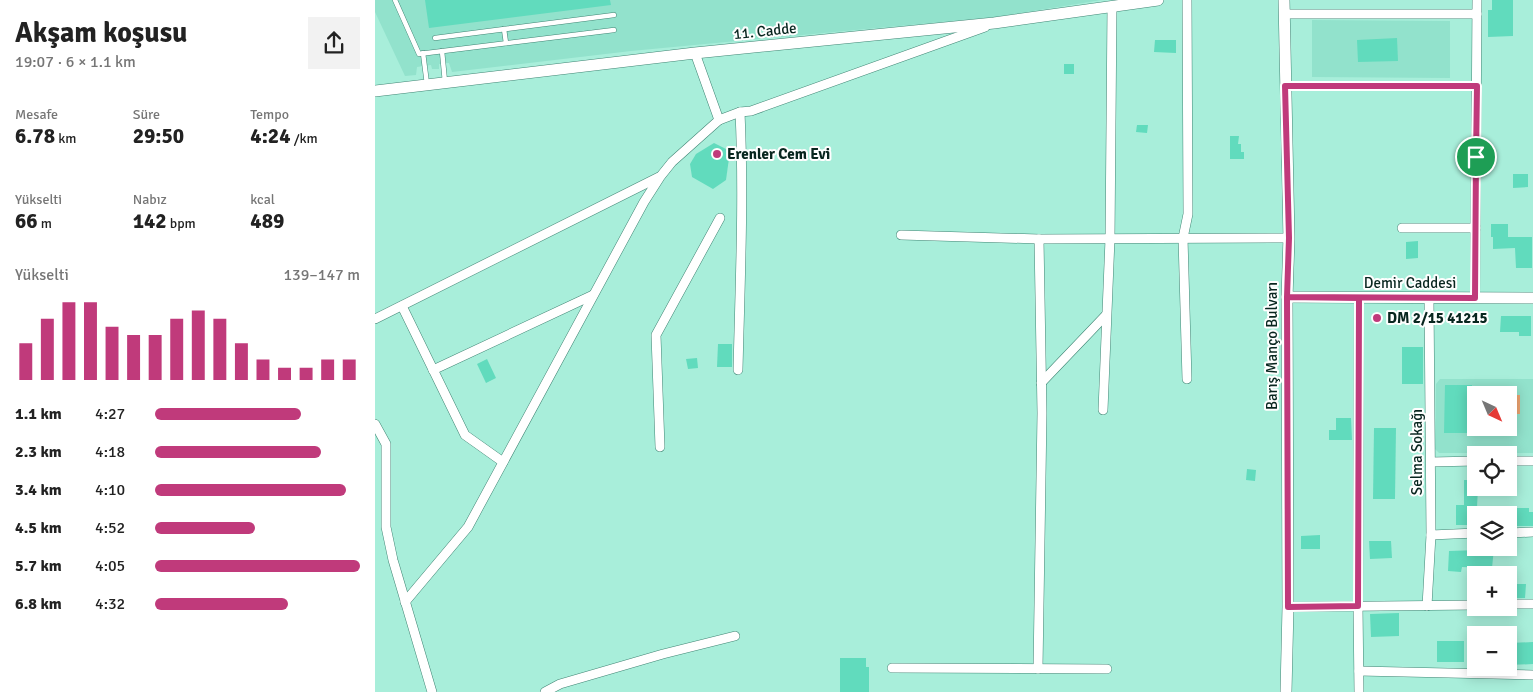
<!DOCTYPE html>
<html lang="tr">
<meta charset="utf-8">
<style>
body{margin:0;font-family:Signika,sans-serif;background:#f2f2f2;color:#222;height:100vh;display:flex;flex-direction:column;font-size:19px;white-space:nowrap}
*{box-sizing:border-box;margin:0}
p{font-size:16px;color:#767676}
.icon{flex:none;width:28px;height:28px;fill:none;stroke:currentColor;stroke-width:2;stroke-linecap:round;stroke-linejoin:round}
.map{position:relative;flex:1;overflow:hidden}
.side{display:flex;flex-direction:column;background:#fff;width:375px}
.side>*{flex:none}
.needle{width:32px;rotate:136deg}
.controls{position:absolute;left:1092px;top:386px;display:grid;gap:10px}
.controls a{display:grid;place-items:center;width:50px;height:50px;border-radius:0px;background:#fff;box-shadow:0 2px 12px #0003;font-size:25px}
.pin{position:absolute;display:grid;place-items:center;width:42px;height:42px;color:#fff;margin:-21px;border:2px solid #fff;border-radius:50%;box-shadow:0 1px 5px #0007}
.round{display:grid;place-items:center;flex:none;width:52px;height:52px;border-radius:0px;background:#f2f2f2}
.head{display:flex;align-items:center;justify-content:space-between;height:85px;padding:0 15px}
h1{font-size:28px;font-weight:800;line-height:38px}
.stats{display:grid;grid-template-columns:repeat(3,1fr);gap:8px;height:85px;padding:5px 15px}
.stats div{display:grid;align-content:center}
.stats b{font-size:21px;font-weight:800}
.stats small{font-size:14px;font-weight:400}
.stats p{font-size:14px}
.chart{height:140px;padding:10px 15px}
.chart p{display:flex;justify-content:space-between}
.chart svg{width:100%;height:90px;margin-top:5px;stroke:#c03a7b;stroke-width:6}
ul{padding:0 15px;list-style:none;font-size:16px}
li{display:grid;grid-template-columns:80px 60px 1fr;align-items:center;height:38px}
li i{height:12px;border-radius:6px;background:#c03a7b}
main{display:flex;flex:1;min-height:0}
.map>svg:first-child{display:block}
.built{fill:#92e2cc;fill-rule:evenodd}
.green{fill:#eda370}
.building{fill:#61dbbd}
.lines{fill:none;stroke-linecap:round;stroke-linejoin:round}
.service-casing{stroke:#408574;stroke-width:5.5}
.minor-casing{stroke:#408574;stroke-width:10}
.tertiary-casing{stroke:#408574;stroke-width:12}
.service{stroke:#fff;stroke-width:4.5}
.minor{stroke:#fff;stroke-width:9}
.tertiary{stroke:#fff;stroke-width:11}
.route-casing{stroke:#fff;stroke-width:10}
.route{stroke:#c03a7b;stroke-width:6}
.poi-dot{fill:#c03a7b;stroke:#fefefe;stroke-width:2}
.labels{text-anchor:middle;dominant-baseline:central;stroke-width:4;stroke-linejoin:round;paint-order:stroke}
.street-label{font-size:15px;fill:#08261f;stroke:#fefefe}
.poi-label{font-size:15px;font-weight:bold;fill:#08261f;stroke:#fefefe;text-anchor:start}
</style>
<main>
<section class="side">
<div class="head"><div><h1>Akşam koşusu</h1><p>19:07 · 6 × 1.1 km</p></div><a class="round"><svg class="icon" aria-label="share" viewBox="0 0 24 24"><path d="M12 15V3M7 8l5-5 5 5M5 13v7h14v-7"/></svg></a></div>
<div class="stats">
<div><p>Mesafe</p><b>6.78<small> km</small></b></div>
<div><p>Süre</p><b>29:50</b></div>
<div><p>Tempo</p><b>4:24<small> /km</small></b></div>
</div>
<div class="stats">
<div><p>Yükselti</p><b>66<small> m</small></b></div>
<div><p>Nabız</p><b>142<small> bpm</small></b></div>
<div><p>kcal</p><b>489</b></div>
</div>
<div class="chart"><p><span>Yükselti</span>139–147 m</p>
<svg viewBox="0 0 160 44" preserveAspectRatio="none"><path d="M5 44V26M15 44V14M25 44V6M35 44V6M45 44V18M55 44V22M65 44V22M75 44V14M85 44V10M95 44V14M105 44V26M115 44V34M125 44V38M135 44V38M145 44V34M155 44V34"/></svg>
</div>
<ul>
<li><b>1.1 km</b>4:27<i style="width:71%"></i></li>
<li><b>2.3 km</b>4:18<i style="width:81%"></i></li>
<li><b>3.4 km</b>4:10<i style="width:93%"></i></li>
<li><b>4.5 km</b>4:52<i style="width:49%"></i></li>
<li><b>5.7 km</b>4:05<i style="width:100%"></i></li>
<li><b>6.8 km</b>4:32<i style="width:65%"></i></li>
</ul>
</section>
<div class="map">
<svg width="1158" height="692" viewBox="0 0 1158 692">
<rect width="100%" height="100%" fill="#a8eeda"/>
<g class="built">
<path d="M0,0H727L620,17L256,51L77,72L74,63L64,64V69H57L56,65L42,67L41,75L30,76L0,12Z"/>
<path d="M937,20L1075,21V78L937,77Z"/>
<path d="M1065,379H1158V453H1064L1060,449L1061,384ZM1101,395H1134V428H1101Z"/>
</g>
<path class="green" d="M1109,395H1145V414H1134V395Z"/>
<g class="building">
<path d="M50,0H235L236,5L54,28Z"/>
<path d="M1117,0H1138V36L1113,37V10H1117Z"/>
<path d="M1022,38L1023,61L983,62L982,40Z"/>
<path d="M780,40H801V53L779,52Z"/>
<rect x="689" y="64" width="10" height="10"/>
<path d="M762,125H773L772,133L761,132Z"/>
<path d="M855,136H864L863,144H866V152H869V159H855Z"/>
<path d="M339,143L355,151L351,180L338,189L317,177L315,164L321,154Z"/>
<path d="M1138,174H1153V187L1138,188Z"/>
<path d="M1116,224H1133V237H1157V268H1141L1140,248L1118,249V237H1116Z"/>
<path d="M1043,241V258L1031,259V242Z"/>
<path d="M1126,316H1156V336H1144V332H1125Z"/>
<path d="M343,344H357V367H342Z"/>
<rect x="1027" y="347" width="21" height="37"/>
<path d="M322,358L323,368L313,369L311,359Z"/>
<path d="M112,359L121,378L111,383L102,364Z"/>
<path d="M1070,385H1097V433H1069Z"/>
<path d="M961,418H976L977,440H954V430H961Z"/>
<path d="M999,428H1021L1020,499H998Z"/>
<path d="M872,469L881,470L880,481L871,480Z"/>
<path d="M1089,480H1101V488H1103L1102,507H1121V515H1099V525H1081V505H1089Z"/>
<path d="M1142,508H1154V512H1158V526H1141Z"/>
<path d="M945,535V549H926V536Z"/>
<path d="M994,541H1016L1017,558L995,559Z"/>
<path d="M1104,548H1119L1117,568L1087,567L1086,572L1073,571L1074,551L1104,550Z"/>
<path d="M1138,584H1151L1150,598H1137Z"/>
<path d="M1024,613V636L996,637L995,614Z"/>
<rect x="1062" y="641" width="27" height="21"/>
<path d="M1158,642V664L1134,665V643Z"/>
<path d="M465,658H491V667H494V692H465Z"/>
</g>
<g class="lines">
<g class="service-casing">
<g id="service">
<path d="M20,0L44,54L239,30"/>
<path d="M129,29L131,43"/>
<path d="M60,38L239,15"/>
<path d="M67,51L70,82"/>
<path d="M48,53L52,84"/>
</g>
</g>
<g class="minor-casing">
<g id="minor">
<path d="M812,0L813,214L808,238L812,379"/>
<path d="M909,14H1102"/>
<path d="M320,53L344,120"/>
<path d="M910,86H1102"/>
<path d="M1027,228H1101"/>
<path d="M526,235L664,239L914,238"/>
<path d="M984,298L983,606L984,692"/>
<path d="M1100,298L1102,0"/>
<path d="M27,306L90,435L128,462"/>
<path d="M0,319L284,177"/>
<path d="M58,370L218,295"/>
<path d="M363,370C365,284 369,198 365,112"/>
<path d="M666,383L731,315"/>
<path d="M728,410L735,239L737,6"/>
<path d="M0,424L11,444V527L18,560L57,692"/>
<path d="M285,447L281,335L345,218"/>
<path d="M1134,461H1158"/>
<path d="M1056,462L1101,461"/>
<path d="M1134,533L1158,532"/>
<path d="M1056,535L1101,533"/>
<path d="M30,602L93,527L269,202L285,177L297,162L344,120L365,112L376,111L610,27"/>
<path d="M1134,604H1158"/>
<path d="M1052,606L1056,535L1054,298"/>
<path d="M913,607L1101,605"/>
<path d="M517,668L732,669"/>
<path d="M663,669L667,413L664,239"/>
<path d="M984,671L1158,675"/>
<path d="M170,692L185,684L288,654L360,636"/>
</g>
</g>
<g class="tertiary-casing">
<g id="tertiary">
<path d="M909,0L914,238L912,297L913,607L911,692"/>
<path d="M0,91L320,53L619,23L783,0"/>
<path d="M912,297L1158,298"/>
</g>
</g>
<use href="#service" class="service"/>
<use href="#minor" class="minor"/>
<use href="#tertiary" class="tertiary"/>
</g>
<g class="lines">
<g class="route-casing">
<path id="route" d="M1101,157L1100,298L912,297L913,607L983,606L984,298L912,297L914,238L910,86H1102L1101,157"/>
</g>
<use href="#route" class="route"/>
</g>
<g class="poi-dot">
<circle cx="342" cy="154" r="5"/>
<circle cx="1002" cy="318" r="5"/>
</g>
<g class="labels">
<g class="street-label">
<text transform="translate(390 31) rotate(-6)">11. Cadde</text>
<text x="1035" y="283">Demir Caddesi</text>
<text transform="translate(897 346) rotate(-90)">Barış Manço Bulvarı</text>
<text transform="translate(1042 452) rotate(-90)">Selma Sokağı</text>
</g>
<g class="poi-label">
<text x="352" y="154">Erenler Cem Evi</text>
<text x="1012" y="318">DM 2/15 41215</text>
</g>
</g>
</svg>
<div class="controls">
<a><svg class="needle" viewBox="-14 -14 28 28"><path d="M0-13l5 13h-10z" fill="#e53935"/><path d="M0 13l5-13h-10z" fill="#767676"/></svg></a>
<a><svg class="icon" aria-label="locate" viewBox="0 0 24 24"><circle cx="12" cy="12" r="6"/><path d="M12 2v4M12 18v4M2 12h4M18 12h4"/></svg></a>
<a><svg class="icon" aria-label="layers" viewBox="0 0 24 24"><path d="M12 4l9 5-9 5-9-5zM3 14l9 5 9-5"/></svg></a>
<a>+</a>
<a>−</a>
</div>
<div class="pin" style="left:1101px;top:157px;background:#1e9e55"><svg class="icon" aria-label="arrive" viewBox="0 0 24 24"><path d="M6 21V4h12l-3 4 3 4H6"/></svg></div>
</div>
</main>
